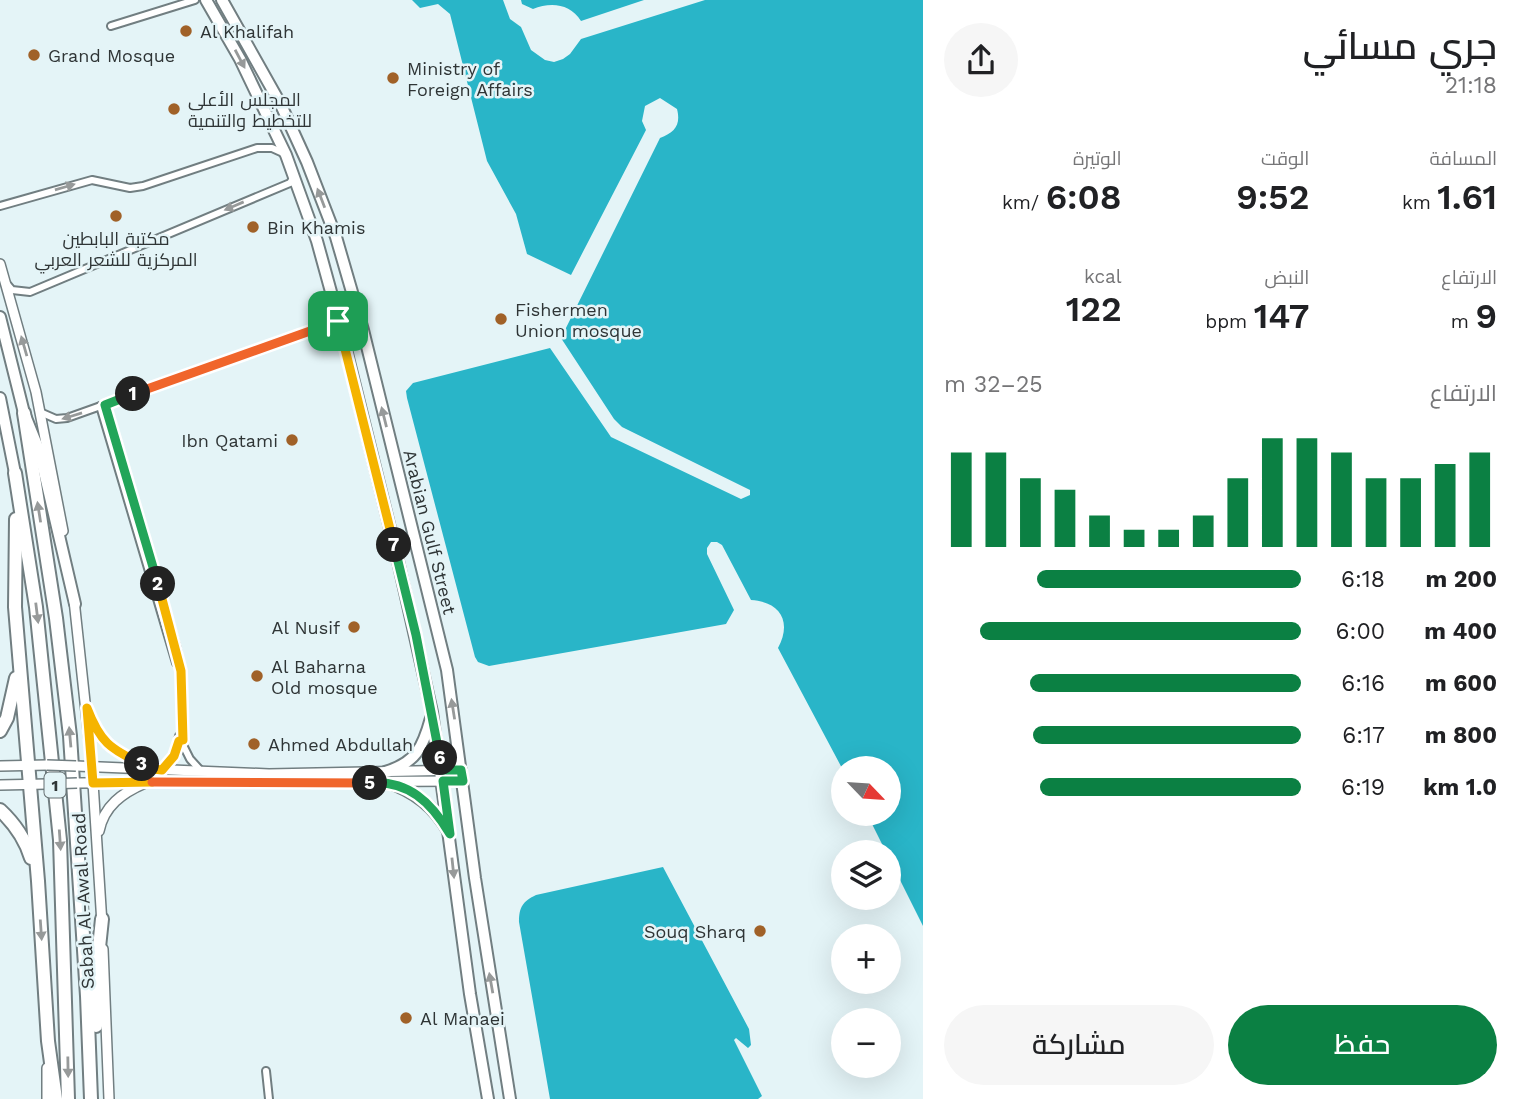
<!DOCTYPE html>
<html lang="ar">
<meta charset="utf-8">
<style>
body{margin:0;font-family:"Work Sans",Cairo,sans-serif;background:#f6f6f6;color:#202124;direction:rtl;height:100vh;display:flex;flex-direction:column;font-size:26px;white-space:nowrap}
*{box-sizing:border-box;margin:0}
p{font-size:23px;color:#757577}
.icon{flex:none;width:38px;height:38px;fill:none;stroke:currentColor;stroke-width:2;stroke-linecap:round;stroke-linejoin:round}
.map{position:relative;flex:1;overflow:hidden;direction:ltr}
.side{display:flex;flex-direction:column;background:#fff;width:595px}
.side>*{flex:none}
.needle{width:46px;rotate:115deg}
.tools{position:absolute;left:831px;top:756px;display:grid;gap:14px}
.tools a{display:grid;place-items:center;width:70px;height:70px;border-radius:50%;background:#fff;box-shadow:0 7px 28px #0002;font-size:35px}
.pin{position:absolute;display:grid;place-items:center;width:60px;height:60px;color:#fff;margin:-30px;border-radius:14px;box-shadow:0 4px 10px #0006}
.km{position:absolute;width:35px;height:35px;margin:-18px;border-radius:50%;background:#222;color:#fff;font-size:19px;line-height:35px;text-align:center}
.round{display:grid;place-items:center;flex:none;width:74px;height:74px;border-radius:37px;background:#f6f6f6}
.headline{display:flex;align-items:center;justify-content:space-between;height:119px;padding:0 21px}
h1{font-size:38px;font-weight:600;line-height:52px}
.stats{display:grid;grid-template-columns:repeat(3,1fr);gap:10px;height:119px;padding:7px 21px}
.stats div{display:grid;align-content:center}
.stats b{font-size:35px;font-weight:600}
.stats small{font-size:19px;font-weight:400}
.stats p{font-size:19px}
.chart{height:196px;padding:14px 21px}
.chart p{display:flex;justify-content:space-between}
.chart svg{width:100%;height:126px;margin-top:7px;stroke:#0b8043;stroke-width:6}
.primary-button{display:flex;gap:14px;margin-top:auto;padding:14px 21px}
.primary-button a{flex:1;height:80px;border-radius:42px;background:#0b8043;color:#fff;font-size:28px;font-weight:600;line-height:80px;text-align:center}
.primary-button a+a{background:#f6f6f6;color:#202124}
ul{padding:0 21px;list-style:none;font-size:23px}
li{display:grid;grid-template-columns:112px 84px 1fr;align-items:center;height:52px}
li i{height:18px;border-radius:9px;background:#0b8043}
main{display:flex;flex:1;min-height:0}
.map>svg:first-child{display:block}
.water{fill:#29b5c8}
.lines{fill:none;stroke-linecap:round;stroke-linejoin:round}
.street-casing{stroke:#717e81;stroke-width:10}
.secondary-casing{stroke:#717e81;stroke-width:12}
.primary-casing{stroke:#717e81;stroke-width:14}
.highway-casing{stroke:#717e81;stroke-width:16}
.street{stroke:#fff;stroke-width:6}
.secondary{stroke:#fff;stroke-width:9}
.primary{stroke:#fff;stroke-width:10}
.highway{stroke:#fff;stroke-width:12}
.secondary-bridge-casing{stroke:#717e81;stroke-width:12;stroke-linecap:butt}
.secondary-bridge{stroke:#fff;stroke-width:9}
.oneway{fill:#979a9a}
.split-1-casing{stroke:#fff;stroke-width:14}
.split-2-casing{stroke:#fff;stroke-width:14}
.split-3-casing{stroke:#fff;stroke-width:14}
.split-4-casing{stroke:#fff;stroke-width:14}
.split-5-casing{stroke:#fff;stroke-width:14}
.split-6-casing{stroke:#fff;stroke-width:14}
.split-7-casing{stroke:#fff;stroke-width:14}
.split-8-casing{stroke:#fff;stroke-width:14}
.split-1{stroke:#f0652b;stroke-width:9}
.split-2{stroke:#22a559;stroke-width:9}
.split-3{stroke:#f5b400;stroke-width:9}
.split-4{stroke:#f5b400;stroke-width:9}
.split-5{stroke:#f0652b;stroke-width:9}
.split-6{stroke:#22a559;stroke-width:9}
.split-7{stroke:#22a559;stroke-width:9}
.split-8{stroke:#f5b400;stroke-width:9}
.poi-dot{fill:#a06128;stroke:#e4f4f7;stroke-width:2.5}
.labels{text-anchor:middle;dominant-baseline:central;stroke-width:5;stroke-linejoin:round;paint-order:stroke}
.shield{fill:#e4f4f7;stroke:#656e70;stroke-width:2}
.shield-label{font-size:16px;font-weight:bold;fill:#2f3536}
.poi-label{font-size:18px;fill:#2f3536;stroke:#e4f4f7;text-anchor:start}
.street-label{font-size:18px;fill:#2f3536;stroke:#e4f4f7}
</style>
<main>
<section class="side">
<div class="headline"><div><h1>جري مسائي</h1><p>21:18</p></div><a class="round"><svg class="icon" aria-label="share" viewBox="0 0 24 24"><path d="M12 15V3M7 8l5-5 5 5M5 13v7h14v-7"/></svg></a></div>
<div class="stats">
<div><p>المسافة</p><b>1.61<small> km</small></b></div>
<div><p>الوقت</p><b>9:52</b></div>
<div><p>الوتيرة</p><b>6:08<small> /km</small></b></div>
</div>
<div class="stats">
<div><p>الارتفاع</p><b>9<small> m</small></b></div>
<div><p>النبض</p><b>147<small> bpm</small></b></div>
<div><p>kcal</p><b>122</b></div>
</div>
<div class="chart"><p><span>الارتفاع</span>25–32 m</p>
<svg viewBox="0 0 160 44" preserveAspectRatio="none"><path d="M5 44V11M15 44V11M25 44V20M35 44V24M45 44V33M55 44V38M65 44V38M75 44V33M85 44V20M95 44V6M105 44V6M115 44V11M125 44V20M135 44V20M145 44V15M155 44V11"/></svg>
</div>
<ul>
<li><b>200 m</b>6:18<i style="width:74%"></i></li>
<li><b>400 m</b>6:00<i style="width:90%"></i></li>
<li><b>600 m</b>6:16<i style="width:76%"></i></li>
<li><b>800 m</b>6:17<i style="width:75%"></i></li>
<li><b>1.0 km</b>6:19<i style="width:73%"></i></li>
</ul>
<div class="primary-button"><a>حفظ</a><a>مشاركة</a></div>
</section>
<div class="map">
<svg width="923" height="1099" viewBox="0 0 923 1099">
<rect width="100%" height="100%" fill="#e4f4f7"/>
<g class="water">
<path d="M412,0H503L510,19L521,27L531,50L545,60L554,62L563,59L570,54L581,39L705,0H923V926L889,858V852H886L867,814H889V768L843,770L778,648C792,622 781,602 751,600L722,545L717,542H711L707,548V554L734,610L726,624L489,666L478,662L475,657L407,398L406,391L413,383L550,348L611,437L741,499L750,495V490L622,427L614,419L561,338L660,138C675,132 681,125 677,109L660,98L645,106L642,121L646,130L571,275L527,254L516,214L487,161L450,14L438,4L420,8Z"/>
<path d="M521,0H644L581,21C570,3 550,2 533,9L522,4Z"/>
<path d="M663,867L749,1029L751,1045L748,1048L736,1038L734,1040L762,1096L758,1099H550L519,922C519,907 523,901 536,895Z"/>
</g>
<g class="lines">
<g class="street-casing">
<g id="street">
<path d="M111,26L195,0"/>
<path d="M0,206L92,180L130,188L143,186L257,148H272L283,153"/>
<path d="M6,283L12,290L30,292L290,183L294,177"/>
<path d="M105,405L177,649L182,679L183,745L190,759L201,771"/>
<path d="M100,406L176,663"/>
<path d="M40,412L56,419L67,418L339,321"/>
<path d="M162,769L174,756L179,736"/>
<path d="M266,1071L269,1099"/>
</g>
</g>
<g class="secondary-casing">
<g id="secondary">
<path d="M0,264L36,392L63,531"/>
<path d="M74,600L92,767L102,924"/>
<path d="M91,720C102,747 123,755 148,767"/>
<path d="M0,766L47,765"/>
<path d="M76,766L269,774L462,770"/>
<path d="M77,783L463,781"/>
<path d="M0,785L47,784"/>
<path d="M99,831C104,806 122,793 145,783"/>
<path d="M103,949L109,1099"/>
<path d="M47,1099V1068"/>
</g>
</g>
<g class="primary-casing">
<g id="primary">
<path d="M206,0L240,59L286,155L317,241L339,321L398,561L432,712L470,994L488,1099"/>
<path d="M222,0L281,105L307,162L336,237L363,330L447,670L475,878L510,1099"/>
<path d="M0,317L24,413L39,450L75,604"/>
<path d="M0,398L15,473"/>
<path d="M385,772C416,763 423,747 431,718"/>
<path d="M387,782C414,791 434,806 448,831"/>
</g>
</g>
<g class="highway-casing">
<g id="highway">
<path d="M24,413L56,618L70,736L87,996L91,1099"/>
<path d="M15,473L36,607L60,840L68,1099"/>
<path d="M16,519L15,607L38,881L48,1041L56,1099"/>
<path d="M0,731L7,718L16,678"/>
<path d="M0,810C15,824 25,838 31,858"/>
<path d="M96,1026L98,957L102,919"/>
</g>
</g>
<use href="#street" class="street"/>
<use href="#secondary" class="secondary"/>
<use href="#primary" class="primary"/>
<use href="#highway" class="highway"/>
<g class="secondary-bridge-casing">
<g id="secondary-bridge">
<path d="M47,765L76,766"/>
<path d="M47,784L77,783"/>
</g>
</g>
<use href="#secondary-bridge" class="secondary-bridge"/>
</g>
<defs><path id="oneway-solid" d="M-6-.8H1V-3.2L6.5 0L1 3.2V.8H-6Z" transform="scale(1.75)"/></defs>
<g class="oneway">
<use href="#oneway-solid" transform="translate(240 59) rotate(62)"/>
<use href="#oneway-solid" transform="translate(65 187) rotate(-16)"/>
<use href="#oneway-solid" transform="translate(321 198) rotate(-111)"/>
<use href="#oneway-solid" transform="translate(234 206) rotate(157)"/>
<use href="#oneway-solid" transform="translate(24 346) rotate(-106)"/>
<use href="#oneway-solid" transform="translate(72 416) rotate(163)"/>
<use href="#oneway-solid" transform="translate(384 417) rotate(-104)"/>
<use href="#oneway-solid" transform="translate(39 512) rotate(-99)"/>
<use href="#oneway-solid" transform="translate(37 613) rotate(83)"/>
<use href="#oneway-solid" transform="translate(453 709) rotate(-99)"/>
<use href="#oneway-solid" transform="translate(70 737) rotate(-95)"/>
<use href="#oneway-solid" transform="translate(60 840) rotate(86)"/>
<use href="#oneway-solid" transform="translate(453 868) rotate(84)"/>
<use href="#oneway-solid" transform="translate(41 930) rotate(86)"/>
<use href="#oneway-solid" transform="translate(491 983) rotate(-100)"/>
<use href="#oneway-solid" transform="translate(68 1067) rotate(89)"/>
</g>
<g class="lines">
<g class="split-1-casing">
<path id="split-1" d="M133,394L338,321"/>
</g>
<g class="split-2-casing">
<path id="split-2" d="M133,394L105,405L158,584"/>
</g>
<g class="split-3-casing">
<path id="split-3" d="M142,764L153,769L162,770L174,756L179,741L183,740L181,671L158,584"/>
</g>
<g class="split-4-casing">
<path id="split-4" d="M142,764C110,749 100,742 87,708L93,783L152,782"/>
</g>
<g class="split-5-casing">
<path id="split-5" d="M152,782L370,783"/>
</g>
<g class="split-6-casing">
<path id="split-6" d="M370,783C408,780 431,802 450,834L443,781H463L461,770H442L440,758"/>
</g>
<g class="split-7-casing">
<path id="split-7" d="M394,545L416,635L440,758"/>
</g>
<g class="split-8-casing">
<path id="split-8" d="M338,321L394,545"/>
</g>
<use href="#split-1" class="split-1"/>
<use href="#split-2" class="split-2"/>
<use href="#split-3" class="split-3"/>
<use href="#split-4" class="split-4"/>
<use href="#split-5" class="split-5"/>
<use href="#split-6" class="split-6"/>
<use href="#split-7" class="split-7"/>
<use href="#split-8" class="split-8"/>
</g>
<g class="poi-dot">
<circle cx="186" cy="31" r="7"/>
<circle cx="34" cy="55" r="7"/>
<circle cx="393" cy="78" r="7"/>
<circle cx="174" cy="109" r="7"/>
<circle cx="116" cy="216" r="7"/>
<circle cx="253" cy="227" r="7"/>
<circle cx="501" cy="319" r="7"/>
<circle cx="292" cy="440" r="7"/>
<circle cx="354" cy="627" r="7"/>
<circle cx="257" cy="676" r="7"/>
<circle cx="254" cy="744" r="7"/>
<circle cx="760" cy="931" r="7"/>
<circle cx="406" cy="1018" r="7"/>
</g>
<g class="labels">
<rect class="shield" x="44.5" y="772.5" width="21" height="25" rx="5"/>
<g class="shield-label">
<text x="55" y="785">1</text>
</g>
<g class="poi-label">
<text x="200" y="31">Al Khalifah</text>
<text x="48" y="55">Grand Mosque</text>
<text x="407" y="68">Ministry of<tspan x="407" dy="21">Foreign Affairs</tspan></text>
<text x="188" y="99">المجلس الأعلى<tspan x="188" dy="21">للتخطيط والتنمية</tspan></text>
<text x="267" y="227">Bin Khamis</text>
<text x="116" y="238" text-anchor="middle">مكتبة البابطين<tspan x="116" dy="21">المركزية للشعر العربي</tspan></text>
<text x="515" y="309">Fishermen<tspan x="515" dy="21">Union mosque</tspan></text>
<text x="278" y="440" text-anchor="end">Ibn Qatami</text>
<text x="340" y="627" text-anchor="end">Al Nusif</text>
<text x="271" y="666">Al Baharna<tspan x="271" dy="21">Old mosque</tspan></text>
<text x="268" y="744">Ahmed Abdullah</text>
<text x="746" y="931" text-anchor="end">Souq Sharq</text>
<text x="420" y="1018">Al Manaei</text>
</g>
<g class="street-label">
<text transform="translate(430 532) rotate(76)">Arabian Gulf Street</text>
<text transform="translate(83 901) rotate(-93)">Sabah Al-Awal Road</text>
</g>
</g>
</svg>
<div class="tools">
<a><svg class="needle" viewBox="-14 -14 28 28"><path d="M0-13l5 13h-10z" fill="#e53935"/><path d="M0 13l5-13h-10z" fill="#757577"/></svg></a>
<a><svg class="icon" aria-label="layers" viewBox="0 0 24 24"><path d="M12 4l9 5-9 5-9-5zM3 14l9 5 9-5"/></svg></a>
<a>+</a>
<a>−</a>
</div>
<div class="pin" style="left:338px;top:321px;background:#1e9e55"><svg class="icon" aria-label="arrive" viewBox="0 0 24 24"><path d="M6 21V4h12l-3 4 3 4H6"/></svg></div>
<b class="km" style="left:133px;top:394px">1</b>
<b class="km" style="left:158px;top:584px">2</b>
<b class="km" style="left:142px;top:764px">3</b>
<b class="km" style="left:370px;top:783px">5</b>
<b class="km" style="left:440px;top:758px">6</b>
<b class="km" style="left:394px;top:545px">7</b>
</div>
</main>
